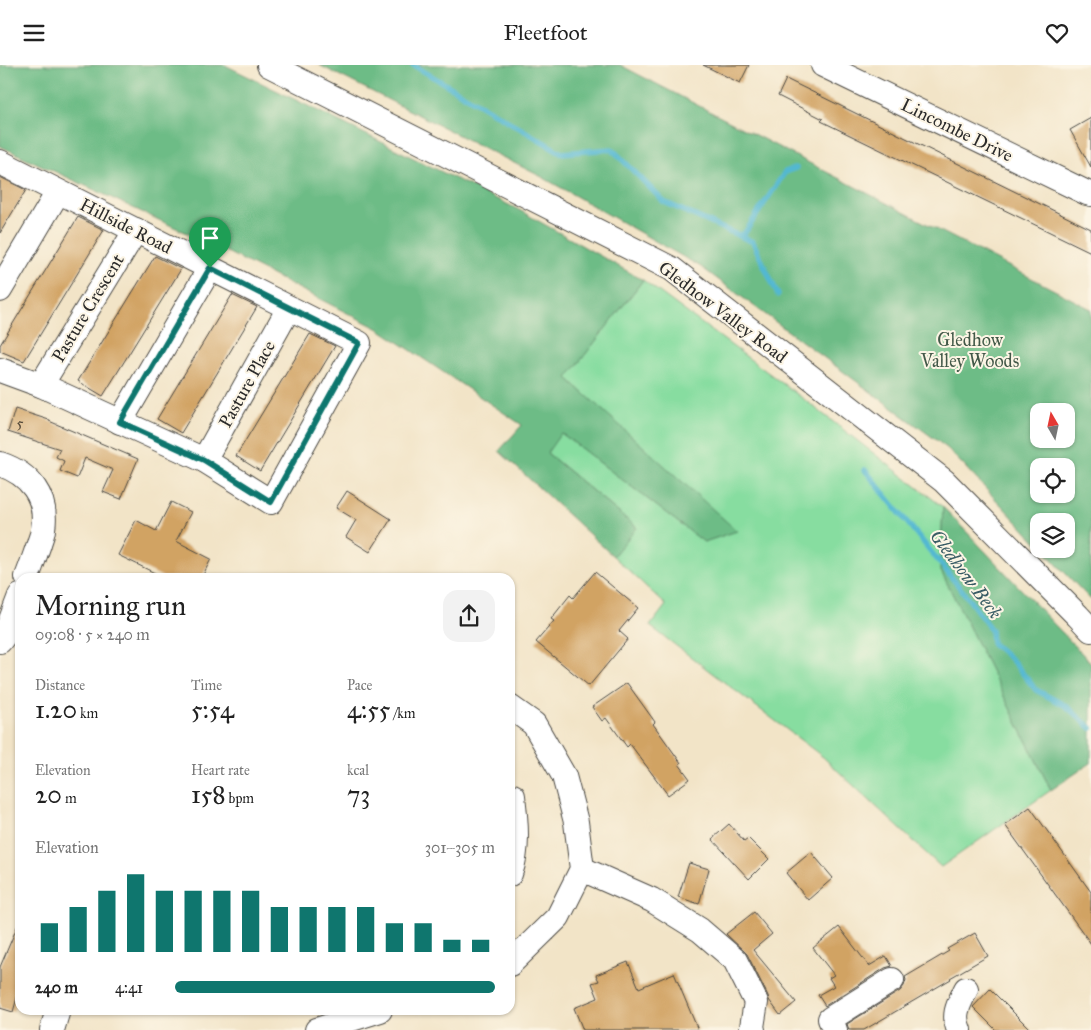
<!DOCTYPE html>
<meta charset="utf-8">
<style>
body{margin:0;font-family:"IM FELL Great Primer",serif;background:#f2f2f2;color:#222;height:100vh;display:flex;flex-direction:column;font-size:19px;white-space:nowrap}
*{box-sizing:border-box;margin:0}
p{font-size:16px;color:#767676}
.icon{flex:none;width:28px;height:28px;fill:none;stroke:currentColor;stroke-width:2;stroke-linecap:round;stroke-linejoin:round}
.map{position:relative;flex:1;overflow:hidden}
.panel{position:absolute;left:15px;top:508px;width:500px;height:442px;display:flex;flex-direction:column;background:#fff;border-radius:15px;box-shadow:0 1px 4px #0004}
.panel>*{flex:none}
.needle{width:32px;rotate:351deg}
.fabs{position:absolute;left:1030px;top:338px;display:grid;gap:10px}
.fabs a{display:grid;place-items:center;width:45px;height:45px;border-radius:10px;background:#fff;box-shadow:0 1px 4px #0004;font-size:25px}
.pin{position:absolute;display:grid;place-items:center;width:42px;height:42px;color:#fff;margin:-51px -21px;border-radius:50% 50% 50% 0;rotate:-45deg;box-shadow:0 0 5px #0007}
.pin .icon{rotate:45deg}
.round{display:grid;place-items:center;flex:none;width:52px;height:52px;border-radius:15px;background:#f2f2f2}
.head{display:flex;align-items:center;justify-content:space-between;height:85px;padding:0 20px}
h1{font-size:28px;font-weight:600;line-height:38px}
.metrics{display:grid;grid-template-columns:repeat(3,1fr);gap:8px;height:85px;padding:5px 20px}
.metrics div{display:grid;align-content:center}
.metrics b{font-size:25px;font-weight:600}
.metrics small{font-size:14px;font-weight:400}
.metrics p{font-size:14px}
.chart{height:140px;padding:10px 20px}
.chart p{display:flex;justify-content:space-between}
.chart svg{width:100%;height:90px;margin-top:5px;stroke:#0f766e;stroke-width:6}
ul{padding:0 20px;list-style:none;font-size:16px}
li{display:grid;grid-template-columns:80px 60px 1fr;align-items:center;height:38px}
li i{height:12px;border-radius:6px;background:#0f766e}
header{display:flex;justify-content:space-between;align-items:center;height:65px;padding:0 20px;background:#fff;font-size:22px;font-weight:600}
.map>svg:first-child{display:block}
.green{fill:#87dda0;stroke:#598466}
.forest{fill:#6dbc86;stroke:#4c7458;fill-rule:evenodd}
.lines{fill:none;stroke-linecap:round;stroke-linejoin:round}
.stream{stroke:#53b8d1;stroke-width:5.5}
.building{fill:#d1a363}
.minor-casing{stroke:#494742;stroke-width:26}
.minor{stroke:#fff;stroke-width:24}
.route-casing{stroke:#fff;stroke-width:10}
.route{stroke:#0f766e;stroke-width:6}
.labels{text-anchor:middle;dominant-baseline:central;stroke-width:4;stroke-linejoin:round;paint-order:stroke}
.number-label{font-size:15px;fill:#544939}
.street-label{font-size:18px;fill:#2b2b2b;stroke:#fcf5e5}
.park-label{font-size:18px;fill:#425848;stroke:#fcf5e5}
.water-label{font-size:19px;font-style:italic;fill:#395c65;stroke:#fcf5e5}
</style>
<header><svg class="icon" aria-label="menu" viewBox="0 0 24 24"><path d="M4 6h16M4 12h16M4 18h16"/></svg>Fleetfoot<svg class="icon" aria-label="heart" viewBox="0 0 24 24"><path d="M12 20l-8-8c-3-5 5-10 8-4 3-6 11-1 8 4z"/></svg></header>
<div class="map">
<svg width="1091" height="965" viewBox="0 0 1091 965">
<rect width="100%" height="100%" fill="#fcf5e5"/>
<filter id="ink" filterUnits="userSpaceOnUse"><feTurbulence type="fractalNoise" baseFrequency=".02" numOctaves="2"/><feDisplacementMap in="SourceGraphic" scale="10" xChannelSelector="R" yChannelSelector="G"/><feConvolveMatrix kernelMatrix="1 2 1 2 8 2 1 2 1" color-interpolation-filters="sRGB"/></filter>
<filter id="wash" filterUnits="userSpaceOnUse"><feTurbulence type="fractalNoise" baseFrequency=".0096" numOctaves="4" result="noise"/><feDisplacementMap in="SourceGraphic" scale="20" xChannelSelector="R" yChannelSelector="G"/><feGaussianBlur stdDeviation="1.12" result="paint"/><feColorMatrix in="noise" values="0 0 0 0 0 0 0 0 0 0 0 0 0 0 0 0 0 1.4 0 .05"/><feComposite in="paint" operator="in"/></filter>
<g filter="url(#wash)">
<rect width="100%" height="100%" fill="#f2e4c7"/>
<path class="green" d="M643,215L805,335L943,442L940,504L1051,725L941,802L823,692L650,561L666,540L613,491L636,462L546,387L561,368L704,477L736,466L567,313Z"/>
<g class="forest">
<path d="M0,0H225L519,145L643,215L567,313L737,466L704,477L561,368L547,388L637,463L613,491L499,386L522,360L379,264L217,182L0,81Z"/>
<path d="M319,0H620L1091,244V535L1042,484H1066V456H1039V480L947,383L701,202L542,112ZM1066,346V374H1039V346ZM1066,401V429H1039V401Z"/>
<path d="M943,442L1091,598V698L1051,725L940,504Z"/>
</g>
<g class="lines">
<g class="stream">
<path d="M413,0L562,88L612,84L664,137L753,177L778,230"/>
<path d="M738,170L744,169L785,107L796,103"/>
<path d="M865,405L965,529L991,565L992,578L1011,594L1036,625L1066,641L1091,663"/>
</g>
</g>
<g id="blocks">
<g class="building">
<path d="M703,0H749L740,18Z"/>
<path d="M786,14L1091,164V187L821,56L823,54L778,31Z"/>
<path d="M1091,53V102L1070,65Z"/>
<path d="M0,112L26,125L0,168Z"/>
<path d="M78,152L104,165L24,296L0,286V280Z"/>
<path d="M155,191L181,204L103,331L78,316Z"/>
<path d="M232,230L257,242L181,368L157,354Z"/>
<path d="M310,269L335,281L260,406L236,391Z"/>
<path d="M15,344L49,355V356L138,394L121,434L103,427L113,405L85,393L77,413L60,406L64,396L56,392L60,384L8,367Z"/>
<path d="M347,426L391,454L370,487L346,472L356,455L336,443Z"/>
<path d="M171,437L191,447L176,476L211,494L202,512H163L118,490L136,455L156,466Z"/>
<path d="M595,507L638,543L619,566L628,574L589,621L536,577L554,556L551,554L570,530L573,533Z"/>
<path d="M627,618L655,657L653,659L681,698L679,699L690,714L668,730L630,679L627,682L606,653L602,656L592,642Z"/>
<path d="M1030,742L1091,827V879L1005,760Z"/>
<path d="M729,759L744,776L748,773L769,794L749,814L712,774Z"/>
<path d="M811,787L833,813L808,835L786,808Z"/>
<path d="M689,798L709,804L699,839L678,832Z"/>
<path d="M754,847L772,869L753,885L796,937L780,950L769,935L768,931L747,889L726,869Z"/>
<path d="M20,855V922L13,947L0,943V902Z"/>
<path d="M839,862L869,901L886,891L892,901L885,903L825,941L818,930L834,921L829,913L834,910L813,883Z"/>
<path d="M975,868L988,891L950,913L951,914L864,965H849L847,959L900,926L904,921L906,915L905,912L949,886L947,884Z"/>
<path d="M628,897L639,923L674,908L698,965H583L574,943L598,933L592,918L599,916L596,910Z"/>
<path d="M990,924L1031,965H996L973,942Z"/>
</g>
</g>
</g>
<g filter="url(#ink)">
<use href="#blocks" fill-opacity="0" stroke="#494742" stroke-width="1"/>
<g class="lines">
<g class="minor-casing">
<g id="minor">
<path d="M269,0L672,204L944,416L1078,551L1091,565"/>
<path d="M823,0L1087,128L1091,129"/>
<path d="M0,97L359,278L271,437L204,395L41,320L0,305"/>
<path d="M0,225L58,127"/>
<path d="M41,320L136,165"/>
<path d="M120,357L210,203"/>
<path d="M204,395L289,243"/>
<path d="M0,399C30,409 48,432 43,464C43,469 40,474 39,479C35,490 31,502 27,512"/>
<path d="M0,576L6,568L20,531"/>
<path d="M510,642L534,659L564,711L576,757L582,804L558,852L510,899"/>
<path d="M582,804L652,835L700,865L735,895L756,937L752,962L753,965"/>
<path d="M510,809C519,784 516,756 513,731"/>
<path d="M52,965L58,945"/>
<path d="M317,965L380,945"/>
<path d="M835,965L830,954L892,915"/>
<path d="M959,965C952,949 959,939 966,924"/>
</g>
</g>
<use href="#minor" class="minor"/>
</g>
</g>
<g class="lines" filter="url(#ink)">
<g class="route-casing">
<path id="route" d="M210,203L359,278L271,437L204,395L120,357Z"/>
</g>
<use href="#route" class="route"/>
</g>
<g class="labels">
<g class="number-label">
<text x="20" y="358">5</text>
</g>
<g class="street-label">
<text transform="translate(957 65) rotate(26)">Lincombe Drive</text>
<text transform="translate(126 161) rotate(27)">Hillside Road</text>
<text transform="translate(88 243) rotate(-59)">Pasture Crescent</text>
<text transform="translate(723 247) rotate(37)">Gledhow Valley Road</text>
<text transform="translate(247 319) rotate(-61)">Pasture Place</text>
</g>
<g class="park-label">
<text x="970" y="275">Gledhow<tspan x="970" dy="21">Valley Woods</tspan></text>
</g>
<g class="water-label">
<text transform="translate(966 509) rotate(53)">Gledhow Beck</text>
</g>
</g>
</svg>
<div class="fabs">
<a><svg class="needle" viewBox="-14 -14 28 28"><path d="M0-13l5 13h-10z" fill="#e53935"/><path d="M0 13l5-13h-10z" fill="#767676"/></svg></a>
<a><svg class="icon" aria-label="locate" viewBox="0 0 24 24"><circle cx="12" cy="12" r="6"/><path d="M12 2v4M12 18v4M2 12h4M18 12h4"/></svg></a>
<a><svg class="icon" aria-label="layers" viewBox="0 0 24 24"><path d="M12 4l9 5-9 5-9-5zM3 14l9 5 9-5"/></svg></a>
</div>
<div class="pin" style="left:210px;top:203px;background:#1e9e55"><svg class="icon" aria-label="arrive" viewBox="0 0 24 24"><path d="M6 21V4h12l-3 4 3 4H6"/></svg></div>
<section class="panel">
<div class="head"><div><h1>Morning run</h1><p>09:08 · 5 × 240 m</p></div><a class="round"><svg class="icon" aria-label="share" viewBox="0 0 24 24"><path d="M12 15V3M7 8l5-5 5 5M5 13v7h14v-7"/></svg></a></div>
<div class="metrics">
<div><p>Distance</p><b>1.20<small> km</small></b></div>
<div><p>Time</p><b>5:54</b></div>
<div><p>Pace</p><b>4:55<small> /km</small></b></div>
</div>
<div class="metrics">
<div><p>Elevation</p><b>20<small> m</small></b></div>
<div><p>Heart rate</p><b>158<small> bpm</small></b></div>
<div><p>kcal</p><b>73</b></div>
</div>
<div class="chart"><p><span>Elevation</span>301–305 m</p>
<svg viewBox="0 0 160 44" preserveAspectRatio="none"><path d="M5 44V30M15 44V22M25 44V14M35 44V6M45 44V14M55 44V14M65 44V14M75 44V14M85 44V22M95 44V22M105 44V22M115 44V22M125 44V30M135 44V30M145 44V38M155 44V38"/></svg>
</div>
<ul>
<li><b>240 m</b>4:41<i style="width:100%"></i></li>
</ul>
</section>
</div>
